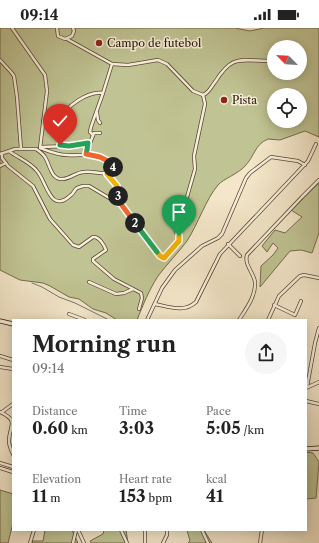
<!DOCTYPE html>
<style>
body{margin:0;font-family:"Libre Caslon Text",serif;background:#f6f6f6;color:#222;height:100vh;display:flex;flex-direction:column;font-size:15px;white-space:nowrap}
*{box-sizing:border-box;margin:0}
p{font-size:13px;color:#767676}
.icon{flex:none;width:22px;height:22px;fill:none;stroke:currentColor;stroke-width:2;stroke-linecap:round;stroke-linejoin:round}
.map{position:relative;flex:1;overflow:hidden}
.drawer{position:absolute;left:12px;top:291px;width:295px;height:212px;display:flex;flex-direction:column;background:#fff;border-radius:0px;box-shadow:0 2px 10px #0003}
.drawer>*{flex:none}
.needle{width:26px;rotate:294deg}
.buttons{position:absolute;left:267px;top:12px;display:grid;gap:8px}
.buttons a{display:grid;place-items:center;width:40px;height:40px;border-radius:50%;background:#fff;box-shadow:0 2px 10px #0003;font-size:20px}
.pin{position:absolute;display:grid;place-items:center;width:34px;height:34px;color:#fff;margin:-41px -17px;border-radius:50% 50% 50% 0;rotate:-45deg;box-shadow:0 0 4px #0007}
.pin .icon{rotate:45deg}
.km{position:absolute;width:20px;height:20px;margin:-10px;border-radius:50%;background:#222;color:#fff;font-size:11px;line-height:20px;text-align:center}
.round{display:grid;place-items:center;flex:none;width:42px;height:42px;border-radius:21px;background:#f6f6f6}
.overview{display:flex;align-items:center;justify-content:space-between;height:68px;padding:0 20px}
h1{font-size:22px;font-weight:800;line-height:30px}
.stats{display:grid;grid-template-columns:repeat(3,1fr);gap:6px;height:68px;padding:4px 20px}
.stats div{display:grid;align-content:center}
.stats b{font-size:17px;font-weight:800}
.stats small{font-size:11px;font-weight:400}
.stats p{font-size:11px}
.status{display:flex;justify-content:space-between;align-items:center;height:28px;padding:0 20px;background:#fff;direction:ltr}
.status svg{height:11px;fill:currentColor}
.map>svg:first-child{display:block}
.green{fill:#c0c393;stroke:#726c4a;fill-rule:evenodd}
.water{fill:#a1bdc1;stroke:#6f7974}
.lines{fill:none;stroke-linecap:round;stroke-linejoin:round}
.stream{stroke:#6f7974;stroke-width:1}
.pedestrian-casing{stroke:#584832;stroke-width:3.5}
.minor-casing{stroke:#584832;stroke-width:4}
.secondary-casing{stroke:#251400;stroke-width:5}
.pedestrian{stroke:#f7efdc;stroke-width:2}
.minor{stroke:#f7efdc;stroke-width:2.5}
.secondary{stroke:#f7efdc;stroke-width:3.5}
.split-1-casing{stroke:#fff;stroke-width:8}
.split-2-casing{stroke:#fff;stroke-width:8}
.split-3-casing{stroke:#fff;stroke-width:8}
.split-4-casing{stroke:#fff;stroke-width:8}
.split-5-casing{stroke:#fff;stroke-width:8}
.split-6-casing{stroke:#fff;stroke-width:8}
.split-1{stroke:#f5b400;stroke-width:5}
.split-2{stroke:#22a559;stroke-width:5}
.split-3{stroke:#f0652b;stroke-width:5}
.split-4{stroke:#f5b400;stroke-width:5}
.split-5{stroke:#f0652b;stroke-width:5}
.split-6{stroke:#22a559;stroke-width:5}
.poi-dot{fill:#8f2418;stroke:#f7efdc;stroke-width:1.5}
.labels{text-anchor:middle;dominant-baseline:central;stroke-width:3;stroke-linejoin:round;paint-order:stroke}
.poi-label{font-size:11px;fill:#251400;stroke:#f7efdc;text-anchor:start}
</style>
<div class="status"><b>09:14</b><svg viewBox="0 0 49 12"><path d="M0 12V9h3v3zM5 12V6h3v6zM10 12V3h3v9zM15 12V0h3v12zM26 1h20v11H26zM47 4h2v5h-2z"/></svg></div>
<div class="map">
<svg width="319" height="515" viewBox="0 0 319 515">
<rect width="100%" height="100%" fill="#f3e6c9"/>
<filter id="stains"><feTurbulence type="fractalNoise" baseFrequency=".005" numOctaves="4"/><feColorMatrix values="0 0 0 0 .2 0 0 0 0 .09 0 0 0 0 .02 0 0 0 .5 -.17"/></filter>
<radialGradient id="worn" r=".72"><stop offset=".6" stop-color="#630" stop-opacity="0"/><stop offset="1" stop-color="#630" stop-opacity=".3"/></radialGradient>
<g class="green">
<path d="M0,0H235L250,3L264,0H319V109L305,103L302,104L280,112L268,111C254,117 255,128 245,138C238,146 223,151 218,157C206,171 198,196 187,213C178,225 167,236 158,248C149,262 143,277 137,292H117L106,285L93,281L79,271L69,269L50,258L43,255L20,252L0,242ZM274,19H300V45H274ZM274,67H300V93H274Z"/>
<path d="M319,155V205L312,225L301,222L290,223L260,259L261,238L273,227L278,220L273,215L267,224L262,218L275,202L285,205L302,189L291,182Z"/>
<path d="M306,424L313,425L319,434L316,470L306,471Z"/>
<path d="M0,462L13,466V495L8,515H0Z"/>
<path d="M45,502H72L78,515H32V513H43Z"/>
<path d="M104,502H126L128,515H91L90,513L103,506Z"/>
<path d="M187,502H205V504L212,515H188L190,513Z"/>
</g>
<path class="water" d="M169,179C173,179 177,180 179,183V187L177,189L167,185V181Z"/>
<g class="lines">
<path class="stream" d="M32,255L42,259L59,269L75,275L109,292"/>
<g class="pedestrian-casing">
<path id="pedestrian" d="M86,126L88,115"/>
</g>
<g class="minor-casing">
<g id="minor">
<path d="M12,0L45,47L47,63L40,120C48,123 58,127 67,127C85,128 96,124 112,135L113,138L111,144C102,148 93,142 84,144C77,144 71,150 63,151C51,152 50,137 45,129C43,126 39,123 36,121"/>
<path d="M57,0L58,8L65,11L72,8L74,3L73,0"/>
<path d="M67,11L112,36L103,65L91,99L90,104L93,107"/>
<path d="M0,32L11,44L14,48L17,69L21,121"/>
<path d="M112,36L128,37L158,32L167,36L193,63L203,67C209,65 211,59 215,54C232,27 239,32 268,33"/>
<path d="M97,85L98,92L100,95"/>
<path d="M43,93L49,98L54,100L57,91L62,86"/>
<path d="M60,117C62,109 57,101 60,93C65,78 88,63 103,65"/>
<path d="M41,119L69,118L90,115L94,105H100"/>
<path d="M9,123C18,130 30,134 37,143C47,154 50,187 71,167C74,165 74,162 77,160L83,158H89L121,177L160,228L164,230L179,213V209L176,204L175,199L179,192L181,177L187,169L195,141L194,128L205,76L203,67"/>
<path d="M2,125V130L8,138L33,158L50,191L73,217L79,219L93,209C99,208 104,217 106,222L93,231V233L114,251L141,265L142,270L139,281"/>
<path d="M0,126L15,121H36"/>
<path d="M0,138L6,135"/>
<path d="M107,146L117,158L118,170L114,172"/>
<path d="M228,216L240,228"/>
<path d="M89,254L116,266L124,265L133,261"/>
<path d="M155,276C170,279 184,285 196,274L220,226L308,133L316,116"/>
<path d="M274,277L295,287L301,273"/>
<path d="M69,286L85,292"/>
<path d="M147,292L162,260L175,242L202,218L218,210L222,206L246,150L250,145L271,129L298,133L305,137"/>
<path d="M239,292C246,281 256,268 255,254C254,245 244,237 247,227L302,169L319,152"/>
<path d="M268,292L279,268L300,248L304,247L319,250"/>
<path d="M0,328L13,332"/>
<path d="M0,339L13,341"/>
<path d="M307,359L315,315L319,300"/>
<path d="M306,360L319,354"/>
<path d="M306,373L319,376"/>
<path d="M0,384C20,393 9,398 9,413C9,418 11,422 13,426"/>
<path d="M2,384L13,376"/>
<path d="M0,435L13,439"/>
<path d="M0,440L13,444"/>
<path d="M78,502L84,515"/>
<path d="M121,502L127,515"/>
<path d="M202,502L208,515"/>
<path d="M30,515L34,502"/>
<path d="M73,515L76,502"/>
<path d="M145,515V502"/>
<path d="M163,515L167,507V502"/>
<path d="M260,515L262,502"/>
</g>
</g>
<g class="secondary-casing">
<g id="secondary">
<path d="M0,293L13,296"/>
<path d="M306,421L319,420"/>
</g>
</g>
<use href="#pedestrian" class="pedestrian"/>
<use href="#minor" class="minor"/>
<use href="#secondary" class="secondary"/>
</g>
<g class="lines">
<g class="split-1-casing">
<path id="split-1" d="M157,224L160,228L164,230L179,213V208"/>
</g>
<g class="split-2-casing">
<path id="split-2" d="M135,195L157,224"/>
</g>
<g class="split-3-casing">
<path id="split-3" d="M118,168L114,172L121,176L135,195"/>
</g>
<g class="split-4-casing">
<path id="split-4" d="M113,139L111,144L107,146L117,158L118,168"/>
</g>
<g class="split-5-casing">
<path id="split-5" d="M87,122L86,126L100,129L112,135L113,139"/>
</g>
<g class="split-6-casing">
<path id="split-6" d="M60,117L69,118L88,115L87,122"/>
</g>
<use href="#split-1" class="split-1"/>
<use href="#split-2" class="split-2"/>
<use href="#split-3" class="split-3"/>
<use href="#split-4" class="split-4"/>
<use href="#split-5" class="split-5"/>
<use href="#split-6" class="split-6"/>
</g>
<g class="poi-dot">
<circle cx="99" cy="15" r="4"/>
<circle cx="224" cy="72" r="4"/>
</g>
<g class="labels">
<g class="poi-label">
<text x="107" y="15">Campo de futebol</text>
<text x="232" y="72">Pista</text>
</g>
</g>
<rect width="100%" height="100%" filter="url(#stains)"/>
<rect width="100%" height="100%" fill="url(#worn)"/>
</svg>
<div class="buttons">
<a><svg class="needle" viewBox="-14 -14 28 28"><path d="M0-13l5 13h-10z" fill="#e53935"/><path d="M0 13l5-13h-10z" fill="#767676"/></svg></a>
<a><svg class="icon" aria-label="locate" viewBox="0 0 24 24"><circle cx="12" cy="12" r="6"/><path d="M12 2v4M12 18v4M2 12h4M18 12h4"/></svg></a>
</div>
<div class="pin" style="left:179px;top:208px;background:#1e9e55"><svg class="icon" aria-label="arrive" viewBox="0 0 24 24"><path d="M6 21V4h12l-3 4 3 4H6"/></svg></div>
<div class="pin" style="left:60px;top:117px;background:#d93025"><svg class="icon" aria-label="check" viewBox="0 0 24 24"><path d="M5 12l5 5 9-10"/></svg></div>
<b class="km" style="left:135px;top:195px">2</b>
<b class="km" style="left:118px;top:168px">3</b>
<b class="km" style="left:113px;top:139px">4</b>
<section class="drawer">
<div class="overview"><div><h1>Morning run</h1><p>09:14</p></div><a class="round"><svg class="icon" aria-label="share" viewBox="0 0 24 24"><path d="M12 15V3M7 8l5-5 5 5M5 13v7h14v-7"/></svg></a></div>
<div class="stats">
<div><p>Distance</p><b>0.60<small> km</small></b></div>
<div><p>Time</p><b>3:03</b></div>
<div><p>Pace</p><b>5:05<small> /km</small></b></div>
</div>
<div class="stats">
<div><p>Elevation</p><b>11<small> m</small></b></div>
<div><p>Heart rate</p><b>153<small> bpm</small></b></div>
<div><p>kcal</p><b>41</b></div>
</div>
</section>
</div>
